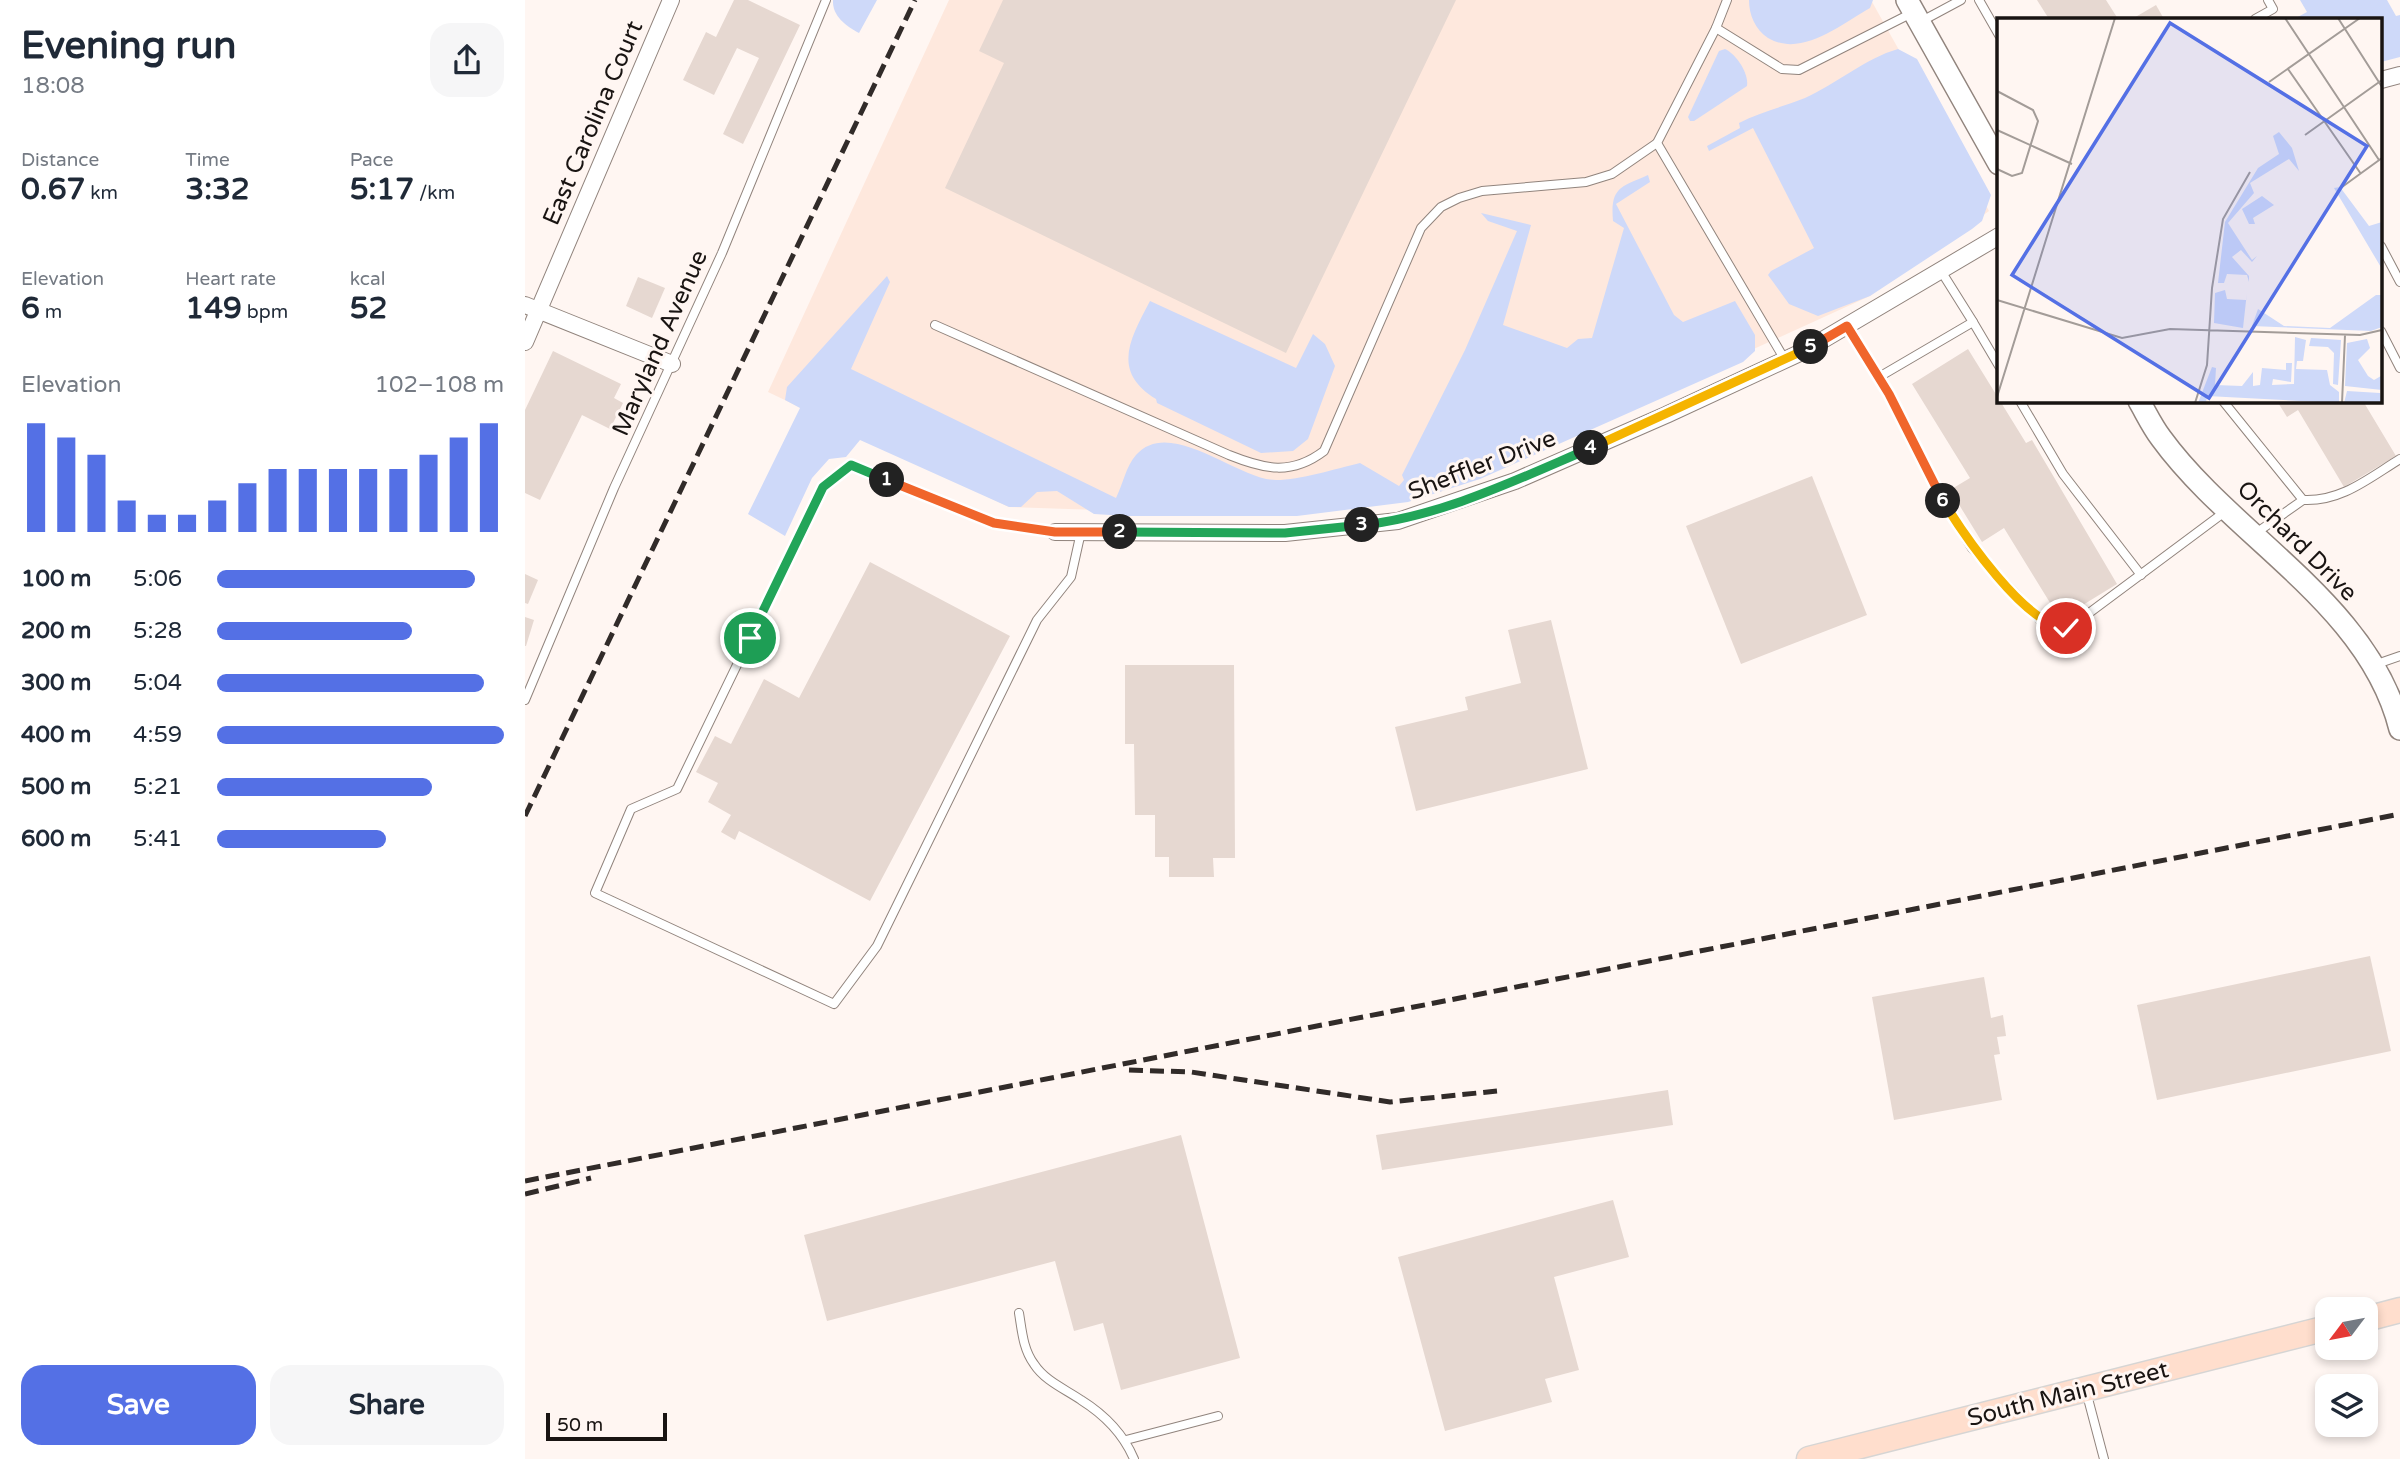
<!DOCTYPE html>
<meta charset="utf-8">
<style>
body{margin:0;font-family:"Varela Round",sans-serif;background:#f6f6f7;color:#1f2937;height:100vh;display:flex;flex-direction:column;font-size:26px;white-space:nowrap}
*{box-sizing:border-box;margin:0}
p{font-size:23px;color:#747a83}
.icon{flex:none;width:38px;height:38px;fill:none;stroke:currentColor;stroke-width:2;stroke-linecap:round;stroke-linejoin:round}
.map{position:relative;flex:1;overflow:hidden}
.drawer{display:flex;flex-direction:column;background:#fff;width:525px}
.drawer>*{flex:none}
.needle{width:46px;rotate:238deg}
.buttons{position:absolute;left:1790px;top:1297px;display:grid;gap:14px}
.buttons a{display:grid;place-items:center;width:63px;height:63px;border-radius:14px;background:#fff;box-shadow:0 4px 10px #0003;font-size:35px}
.scale{position:absolute;left:21px;bottom:18px;width:121px;box-sizing:border-box;padding-left:7px;border:4px solid #191412;border-top:0;font-size:19px;line-height:24px;white-space:nowrap;color:#191412;-webkit-text-stroke:5px #fff6f2;paint-order:stroke}
.pin{position:absolute;display:grid;place-items:center;width:60px;height:60px;color:#fff;margin:-30px;border:4px solid #fff;border-radius:50%;box-shadow:0 2px 7px #0007}
.km{position:absolute;width:35px;height:35px;margin:-18px;border-radius:50%;background:#222;color:#fff;font-size:19px;line-height:35px;text-align:center}
.round{display:grid;place-items:center;flex:none;width:74px;height:74px;border-radius:21px;background:#f6f6f7}
.overview{display:flex;align-items:center;justify-content:space-between;height:119px;padding:0 21px}
h1{font-size:38px;font-weight:700;line-height:52px}
.stats{display:grid;grid-template-columns:repeat(3,1fr);gap:10px;height:119px;padding:7px 21px}
.stats div{display:grid;align-content:center}
.stats b{font-size:30px;font-weight:700}
.stats small{font-size:19px;font-weight:400}
.stats p{font-size:19px}
.chart{height:196px;padding:14px 21px}
.chart p{display:flex;justify-content:space-between}
.chart svg{width:100%;height:126px;margin-top:7px;stroke:#5470e5;stroke-width:6}
.button{display:flex;gap:14px;margin-top:auto;padding:14px 21px}
.button a{flex:1;height:80px;border-radius:21px;background:#5470e5;color:#fff;font-size:28px;font-weight:700;line-height:80px;text-align:center}
.button a+a{background:#f6f6f7;color:#1f2937}
ul{padding:0 21px;list-style:none;font-size:23px}
li{display:grid;grid-template-columns:112px 84px 1fr;align-items:center;height:52px}
li i{height:18px;border-radius:9px;background:#5470e5}
main{display:flex;flex:1;min-height:0}
.map>svg:first-child{display:block}
.built{fill:#fee8dd}
.green{fill:#ced9f9}
.building{fill:#e6d8d1}
.lines{fill:none;stroke-linecap:round;stroke-linejoin:round}
.lane-casing{stroke:#91847d;stroke-width:10}
.street-casing{stroke:#91847d;stroke-width:18}
.secondary-casing{stroke:#91847d;stroke-width:24}
.primary-casing{stroke:#d6d5d4;stroke-width:27}
.lane{stroke:#fff;stroke-width:8}
.street{stroke:#fff;stroke-width:16}
.secondary{stroke:#fff;stroke-width:21}
.primary{stroke:#ffdecd;stroke-width:24}
.rail{stroke:#312b29;stroke-width:5;stroke-dasharray:14 7;stroke-linecap:butt}
.split-1-casing{stroke:#fff;stroke-width:14}
.split-2-casing{stroke:#fff;stroke-width:14}
.split-3-casing{stroke:#fff;stroke-width:14}
.split-4-casing{stroke:#fff;stroke-width:14}
.split-5-casing{stroke:#fff;stroke-width:14}
.split-6-casing{stroke:#fff;stroke-width:14}
.split-7-casing{stroke:#fff;stroke-width:14}
.split-1{stroke:#22a559;stroke-width:9}
.split-2{stroke:#f0652b;stroke-width:9}
.split-3{stroke:#22a559;stroke-width:9}
.split-4{stroke:#22a559;stroke-width:9}
.split-5{stroke:#f5b400;stroke-width:9}
.split-6{stroke:#f0652b;stroke-width:9}
.split-7{stroke:#f5b400;stroke-width:9}
.labels{text-anchor:middle;dominant-baseline:central;stroke-width:6;stroke-linejoin:round;paint-order:stroke}
.street-label{font-size:24px;fill:#191412;stroke:#fff6f2}
.inset-road{fill:none;stroke:#a39c98;stroke-width:2}
.view{fill:#5470e5;fill-opacity:0.15;stroke:#5470e5;stroke-width:3.5}
.inset-edge{fill:none;stroke:#191412;stroke-width:3.5}
</style>
<main>
<section class="drawer">
<div class="overview"><div><h1>Evening run</h1><p>18:08</p></div><a class="round"><svg class="icon" aria-label="share" viewBox="0 0 24 24"><path d="M12 15V3M7 8l5-5 5 5M5 13v7h14v-7"/></svg></a></div>
<div class="stats">
<div><p>Distance</p><b>0.67<small> km</small></b></div>
<div><p>Time</p><b>3:32</b></div>
<div><p>Pace</p><b>5:17<small> /km</small></b></div>
</div>
<div class="stats">
<div><p>Elevation</p><b>6<small> m</small></b></div>
<div><p>Heart rate</p><b>149<small> bpm</small></b></div>
<div><p>kcal</p><b>52</b></div>
</div>
<div class="chart"><p><span>Elevation</span>102–108 m</p>
<svg viewBox="0 0 160 44" preserveAspectRatio="none"><path d="M5 44V6M15 44V11M25 44V17M35 44V33M45 44V38M55 44V38M65 44V33M75 44V27M85 44V22M95 44V22M105 44V22M115 44V22M125 44V22M135 44V17M145 44V11M155 44V6"/></svg>
</div>
<ul>
<li><b>100 m</b>5:06<i style="width:90%"></i></li>
<li><b>200 m</b>5:28<i style="width:68%"></i></li>
<li><b>300 m</b>5:04<i style="width:93%"></i></li>
<li><b>400 m</b>4:59<i style="width:100%"></i></li>
<li><b>500 m</b>5:21<i style="width:75%"></i></li>
<li><b>600 m</b>5:41<i style="width:59%"></i></li>
</ul>
<div class="button"><a>Save</a><a>Share</a></div>
</section>
<div class="map">
<svg width="1875" height="1459" viewBox="0 0 1875 1459">
<rect width="100%" height="100%" fill="#fff6f2"/>
<path class="built" d="M424,0H1346L1464,211L1345,296L915,492L722,515L484,507L243,392Z"/>
<g class="green">
<path d="M308,0H352L334,33C321,26 307,16 308,0Z"/>
<path d="M1224,0H1348L1345,8C1316,24 1277,58 1243,38C1230,29 1224,15 1224,0Z"/>
<path d="M1775,0H1862L1871,16L1875,15V57L1856,62V19H1769L1782,12Z"/>
<path d="M1200,49C1211,54 1224,73 1222,86L1169,121H1165L1163,117L1194,51Z"/>
<path d="M1373,49L1392,59L1466,195L1457,221L1447,229L1345,296L1293,316L1264,304L1243,275L1246,271L1289,248L1228,128L1184,151L1182,146L1215,128L1214,123C1235,112 1258,107 1280,98C1311,84 1341,58 1373,49Z"/>
<path d="M1123,175L1125,182L1091,204L1149,315L1158,322L1210,301L1230,335V351L1218,362L955,479L883,502L772,516H602L569,514L532,491L512,492L496,507H484L335,440L321,457L304,459L287,478L260,536L223,514L275,408L260,400L262,387L362,276L365,282L326,369L591,498C598,484 601,466 611,455C645,416 713,480 751,480C775,480 810,469 835,463L874,486L879,480L877,475L940,350L992,231L963,221L956,213L1006,225L978,325L1042,348L1053,339L1067,338L1099,228L1088,221C1085,187 1096,187 1123,175Z"/>
<path d="M625,301L771,368L788,334L800,344L810,366L783,439L768,451L736,453L632,403L631,399C586,371 605,339 625,301Z"/>
</g>
<g class="building">
<path d="M209,0H223L275,25L218,144L198,134L234,58L212,48L189,95L158,80L181,32L191,37Z"/>
<path d="M478,0H931L761,353L420,188L479,63L454,51Z"/>
<path d="M1512,0H1581L1593,19H1524Z"/>
<path d="M1631,5L1639,19H1607Z"/>
<path d="M113,277L140,288L127,318L101,306Z"/>
<path d="M1443,349L1501,443L1507,440L1592,584L1535,619L1479,528L1457,542L1425,490L1445,478L1387,384Z"/>
<path d="M28,351L96,384L89,398L98,403L85,429L57,415L15,500L0,493V410Z"/>
<path d="M1752,401H1838L1871,456L1819,487L1773,410L1762,417Z"/>
<path d="M1287,476L1342,615L1216,664L1161,526Z"/>
<path d="M345,562L485,636L345,901L214,831L210,840L196,832L206,815L183,802L193,783L171,772L190,736L206,744L239,679L274,698Z"/>
<path d="M0,574L13,580L3,604L0,603Z"/>
<path d="M0,617L9,620L1,646H0Z"/>
<path d="M1026,620L1063,769L891,811L870,727L943,710L940,697L996,683L983,630Z"/>
<path d="M600,665H709L710,858H688L689,877H644V857H630V815H610L609,744H600Z"/>
<path d="M1845,956L1866,1051L1632,1100L1612,1005Z"/>
<path d="M1459,977L1466,1018L1478,1015L1481,1036L1472,1037L1475,1054L1469,1055L1477,1100L1369,1120L1347,997Z"/>
<path d="M1143,1090L1148,1125L857,1170L851,1135Z"/>
<path d="M656,1135L715,1358L596,1390L578,1323L549,1331L530,1261L302,1321L279,1235Z"/>
<path d="M1088,1200L1104,1257L1029,1277L1054,1370L1020,1379L1027,1402L920,1431L873,1257Z"/>
</g>
<g class="lines">
<g class="lane-casing">
<g id="lane">
<path d="M1454,0L1474,35"/>
<path d="M1730,19L1748,9L1743,0"/>
<path d="M1395,22L1436,0"/>
<path d="M1191,28L1202,0"/>
<path d="M1856,246L1875,282"/>
<path d="M1448,322L1474,366"/>
<path d="M410,325L704,455C739,469 766,476 799,451L896,228L916,207L934,198L957,191L1061,182L1087,174L1132,143"/>
<path d="M1322,325L1364,394L1412,492L1447,548L1515,620L1541,628L1552,622L1701,511"/>
<path d="M1856,331L1875,368"/>
<path d="M1260,360L1132,143L1191,28L1257,69L1274,70L1387,13"/>
<path d="M1354,377L1448,322L1416,271"/>
<path d="M1495,401L1538,474L1616,575"/>
<path d="M1698,401L1778,500L1731,533"/>
<path d="M1778,500C1816,502 1844,478 1875,459"/>
<path d="M530,532L469,523L326,465L298,487L152,789L106,809L70,893L309,1004L352,946L512,620L546,577L556,532"/>
<path d="M1849,665L1875,656"/>
<path d="M0,700L89,488L197,253L301,0"/>
<path d="M494,1313C497,1331 498,1349 509,1364C520,1381 540,1389 556,1400C580,1415 598,1433 609,1459"/>
<path d="M1561,1391L1579,1459"/>
<path d="M601,1440L693,1416"/>
</g>
</g>
<g class="street-casing">
<g id="street">
<path d="M1856,80L1875,75"/>
<path d="M0,305L147,364"/>
<path d="M0,342L146,0"/>
<path d="M530,532L760,533L873,521L990,481L1141,415L1279,351L1474,236"/>
</g>
</g>
<g class="secondary-casing">
<g id="secondary">
<path d="M1382,0L1474,164"/>
<path d="M1614,401C1621,413 1627,426 1636,438C1708,537 1844,604 1875,729"/>
</g>
</g>
<g class="primary-casing">
<g id="primary">
<path d="M1841,1319L1875,1310"/>
<path d="M1284,1459L1802,1328"/>
</g>
</g>
<use href="#lane" class="lane"/>
<use href="#street" class="street"/>
<use href="#secondary" class="secondary"/>
<use href="#primary" class="primary"/>
<g class="rail">
<path d="M0,816L390,0"/>
<path d="M604,1070L666,1072L865,1102L972,1091"/>
<path d="M0,1181L1875,814"/>
<path d="M0,1194L66,1178"/>
</g>
</g>
<g class="lines">
<g class="split-1-casing">
<path id="split-1" d="M225,638L298,487L326,465L362,480"/>
</g>
<g class="split-2-casing">
<path id="split-2" d="M362,480L469,523L530,532H595"/>
</g>
<g class="split-3-casing">
<path id="split-3" d="M595,532L760,533L837,525"/>
</g>
<g class="split-4-casing">
<path id="split-4" d="M837,525C916,517 993,479 1066,448"/>
</g>
<g class="split-5-casing">
<path id="split-5" d="M1066,448L1286,347"/>
</g>
<g class="split-6-casing">
<path id="split-6" d="M1286,347L1322,326L1364,394L1418,501"/>
</g>
<g class="split-7-casing">
<path id="split-7" d="M1418,501C1439,535 1500,625 1541,628"/>
</g>
<use href="#split-1" class="split-1"/>
<use href="#split-2" class="split-2"/>
<use href="#split-3" class="split-3"/>
<use href="#split-4" class="split-4"/>
<use href="#split-5" class="split-5"/>
<use href="#split-6" class="split-6"/>
<use href="#split-7" class="split-7"/>
</g>
<g class="labels">
<g class="street-label">
<text transform="translate(68 123) rotate(-67)">East Carolina Court</text>
<text transform="translate(135 343) rotate(-66)">Maryland Avenue</text>
<text transform="translate(957 465) rotate(-21)">Sheffler Drive</text>
<text transform="translate(1772 541) rotate(45)">Orchard Drive</text>
<text transform="translate(1543 1394) rotate(-14)">South Main Street</text>
</g>
</g>
<g transform="translate(1472 18)">
<rect width="385" height="385" fill="#fff6f2"/>
<path d="M282,114L295,130L302,153L292,141L253,165L257,175L231,205L255,242L260,238L255,244L244,232L235,239L252,258V264L250,257L230,256L227,265H221L228,204L261,150L282,136L276,118ZM343,169L372,208L385,204V251L337,170ZM265,178L277,187L256,200L258,206H252L245,191ZM228,272L230,281L249,282L250,274L246,310L217,305L218,275ZM379,277H385V309L374,313L255,308L261,291L287,308L333,310ZM298,319L309,322L306,343H300L299,351L330,352L333,367L342,374V385L210,378L209,385H201L215,349L219,350L218,367L245,368L256,354V368L263,367L265,350L289,352V345H295L294,364L276,361L275,367L297,366ZM314,320L344,322L341,367L336,366L337,335L331,329L312,328ZM370,321L373,330L361,342L371,358L377,362L384,358L385,372L348,368L350,325ZM350,373L383,375L385,385H347Z" fill="#ced9f9"/>
<path class="inset-road" d="M288,0L382,142M341,0L385,69M291,51L364,156M272,64L363,0M0,73L36,92L41,103L25,155L15,158L0,151M0,112L75,146M308,117L385,62M345,169L385,140M0,282L125,320L173,311L363,317L385,312M0,379L118,0M198,385L210,347L215,270L226,201L253,154M345,385L348,317"/>
<path class="view" d="M173,5L370,128L212,380L15,257Z"/>
<rect width="385" height="385" class="inset-edge"/>
</g>
</svg>
<div class="buttons">
<a><svg class="needle" viewBox="-14 -14 28 28"><path d="M0-13l5 13h-10z" fill="#e53935"/><path d="M0 13l5-13h-10z" fill="#747a83"/></svg></a>
<a><svg class="icon" aria-label="layers" viewBox="0 0 24 24"><path d="M12 4l9 5-9 5-9-5zM3 14l9 5 9-5"/></svg></a>
</div>
<div class="scale">50 m</div>
<div class="pin" style="left:225px;top:638px;background:#1e9e55"><svg class="icon" aria-label="arrive" viewBox="0 0 24 24"><path d="M6 21V4h12l-3 4 3 4H6"/></svg></div>
<div class="pin" style="left:1541px;top:628px;background:#d93025"><svg class="icon" aria-label="check" viewBox="0 0 24 24"><path d="M5 12l5 5 9-10"/></svg></div>
<b class="km" style="left:362px;top:480px">1</b>
<b class="km" style="left:595px;top:532px">2</b>
<b class="km" style="left:837px;top:525px">3</b>
<b class="km" style="left:1066px;top:448px">4</b>
<b class="km" style="left:1286px;top:347px">5</b>
<b class="km" style="left:1418px;top:501px">6</b>
</div>
</main>
